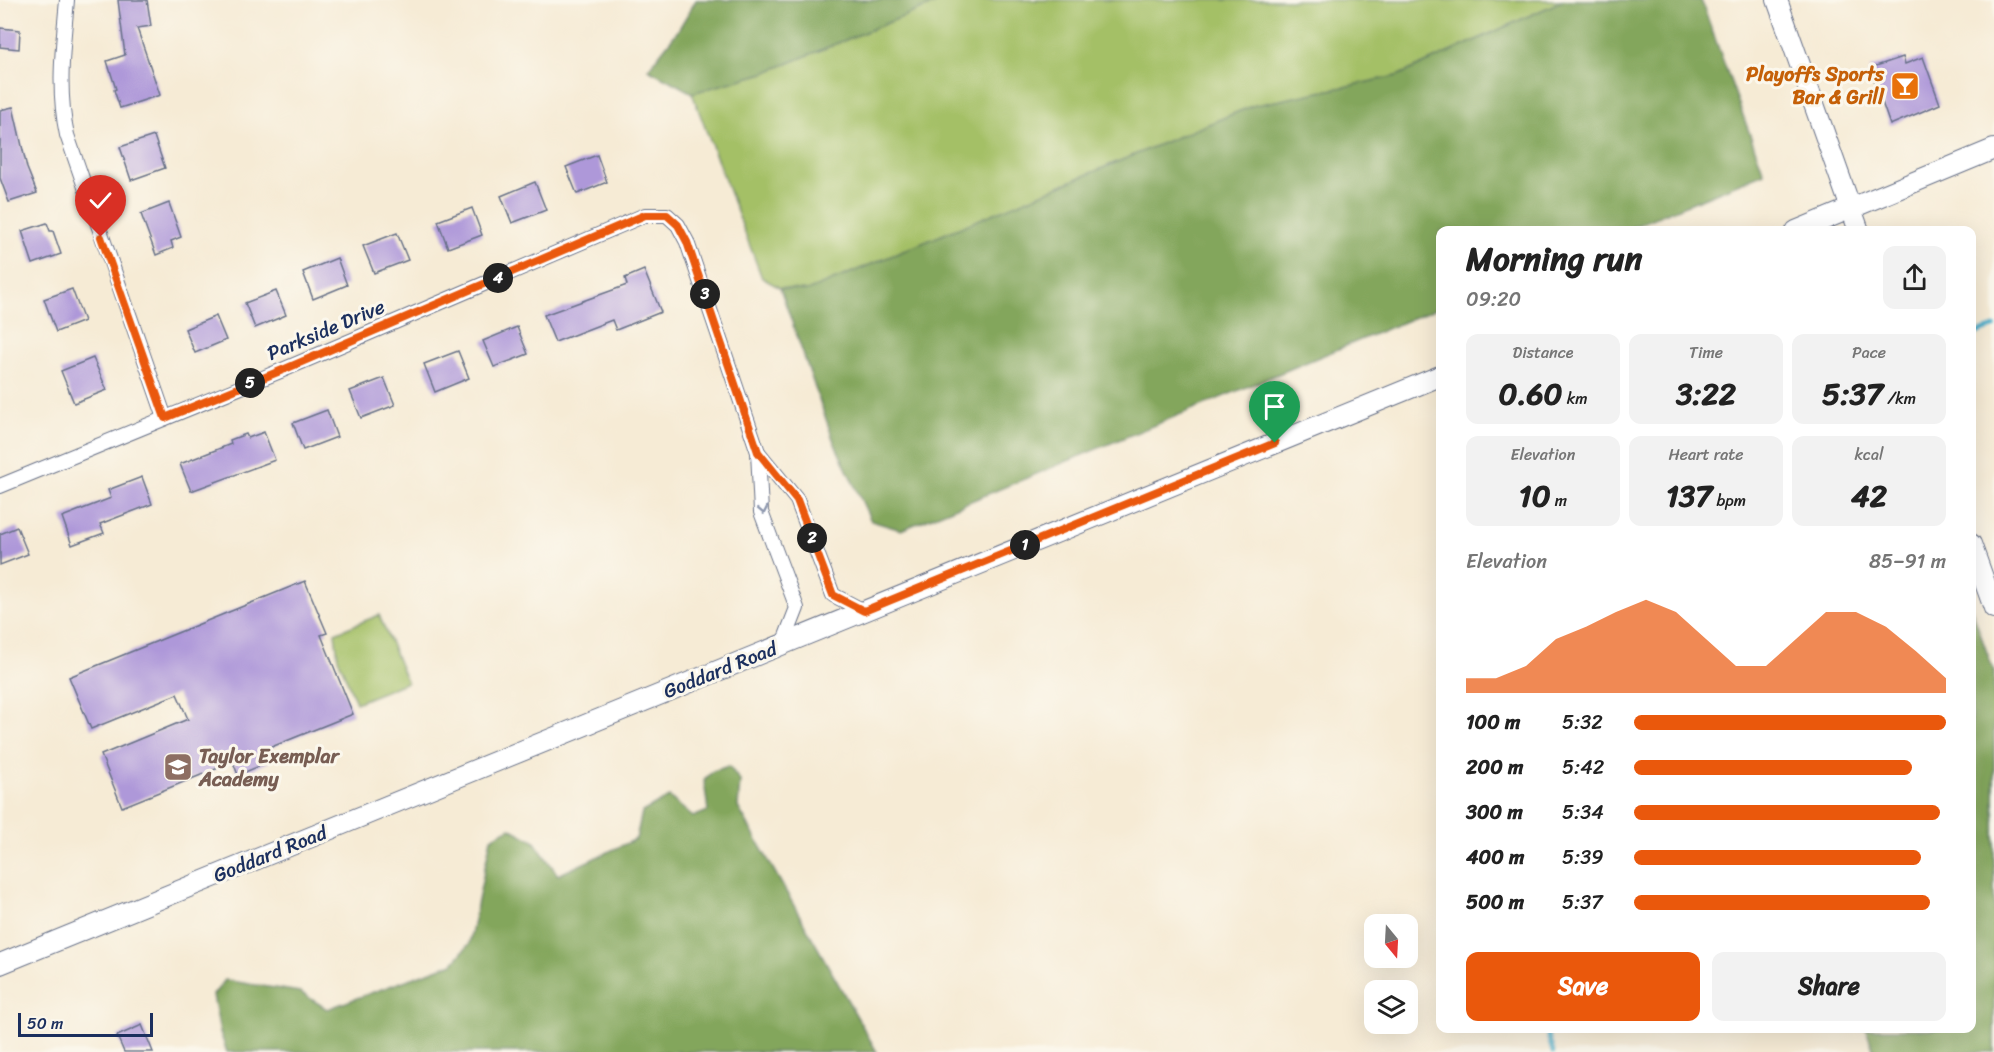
<!DOCTYPE html>
<meta charset="utf-8">
<style>
body{margin:0;font-family:Sriracha,sans-serif;background:#f2f2f2;color:#222;height:100vh;display:flex;flex-direction:column;font-size:22px;white-space:nowrap}
*{box-sizing:border-box;margin:0}
p{font-size:20px;color:#767676}
.icon{flex:none;width:33px;height:33px;fill:none;stroke:currentColor;stroke-width:2;stroke-linecap:round;stroke-linejoin:round}
.map{position:relative;flex:1;overflow:hidden}
.panel{position:absolute;left:1436px;top:226px;width:540px;height:807px;display:flex;flex-direction:column;background:#fff;border-radius:12px;box-shadow:0 6px 24px #0002}
.panel>*{flex:none}
.needle{width:39px;rotate:162deg}
.tools{position:absolute;left:1364px;top:914px;display:grid;gap:12px}
.tools a{display:grid;place-items:center;width:54px;height:54px;border-radius:12px;background:#fff;box-shadow:0 6px 24px #0002;font-size:30px}
.scale{position:absolute;left:18px;bottom:15px;width:135px;box-sizing:border-box;padding-left:6px;border:3px solid #1b2f5e;border-top:0;font-size:16px;line-height:21px;white-space:nowrap;color:#1b2f5e;-webkit-text-stroke:4px #fbf7ec;paint-order:stroke}
.pin{position:absolute;display:grid;place-items:center;width:51px;height:51px;color:#fff;margin:-62px -26px;border-radius:50% 50% 50% 0;rotate:-45deg;box-shadow:0 0 6px #0007}
.pin .icon{rotate:45deg}
.km{position:absolute;width:30px;height:30px;margin:-15px;border-radius:50%;background:#222;color:#fff;font-size:16px;line-height:30px;text-align:center}
.round{display:grid;place-items:center;flex:none;width:63px;height:63px;border-radius:12px;background:#f2f2f2}
.headline{display:flex;align-items:center;justify-content:space-between;height:102px;padding:0 30px}
h1{font-size:33px;font-weight:800;line-height:45px}
.stats{display:grid;grid-template-columns:repeat(3,1fr);gap:9px;height:102px;padding:6px 30px}
.stats div{display:grid;align-content:center;border-radius:12px;background:#f2f2f2;text-align:center}
.stats b{font-size:30px;font-weight:800}
.stats small{font-size:16px;font-weight:400}
.stats p{font-size:16px}
.chart{height:168px;padding:12px 30px}
.chart p{display:flex;justify-content:space-between}
.chart svg{width:100%;height:108px;margin-top:6px;fill:#ea580c;opacity:.7}
.primary-button{display:flex;gap:12px;margin-top:auto;padding:12px 30px}
.primary-button a{flex:1;height:69px;border-radius:12px;background:#ea580c;color:#fff;font-size:24px;font-weight:800;line-height:69px;text-align:center}
.primary-button a+a{background:#f2f2f2;color:#222}
ul{padding:0 30px;list-style:none;font-size:20px}
li{display:grid;grid-template-columns:96px 72px 1fr;align-items:center;height:45px}
li i{height:15px;border-radius:8px;background:#ea580c}
.map>svg:first-child{display:block}
.green{fill:#a4c066;stroke:#607862;stroke-width:1.5}
.forest{fill:#83a65b;stroke:#4f6a5c;stroke-width:1.5}
.lines{fill:none;stroke-linecap:round;stroke-linejoin:round}
.stream{stroke:#4caecb;stroke-width:5}
.building{fill:#ae98d9}
.street-casing{stroke:#687188;stroke-width:16}
.secondary-casing{stroke:#687188;stroke-width:22}
.street{stroke:#fff;stroke-width:14}
.secondary{stroke:#fff;stroke-width:20}
.oneway{stroke:#8d97ae}
.route-casing{stroke:#fff;stroke-width:12}
.route{stroke:#ea580c;stroke-width:8}
.labels{text-anchor:middle;dominant-baseline:central;stroke-width:6;stroke-linejoin:round;paint-order:stroke}
.food-label{font-size:20px;font-weight:bold;fill:#c56008;stroke:#fbf7ec;text-anchor:end}
.street-label{font-size:20px;fill:#1b2f5e;stroke:#fbf7ec}
.education-label{font-size:20px;font-weight:bold;fill:#785e54;stroke:#fbf7ec;text-anchor:start}
</style>
<div class="map">
<svg width="1994" height="1052" viewBox="0 0 1994 1052">
<rect width="100%" height="100%" fill="#fbf7ec"/>
<filter id="ink" filterUnits="userSpaceOnUse"><feTurbulence type="fractalNoise" baseFrequency=".0167" numOctaves="2"/><feDisplacementMap in="SourceGraphic" scale="12" xChannelSelector="R" yChannelSelector="G"/><feConvolveMatrix kernelMatrix="1 2 1 2 8 2 1 2 1" color-interpolation-filters="sRGB"/></filter>
<filter id="wash" filterUnits="userSpaceOnUse"><feTurbulence type="fractalNoise" baseFrequency=".008" numOctaves="4" result="noise"/><feDisplacementMap in="SourceGraphic" scale="24" xChannelSelector="R" yChannelSelector="G"/><feGaussianBlur stdDeviation="1.35" result="paint"/><feColorMatrix in="noise" values="0 0 0 0 0 0 0 0 0 0 0 0 0 0 0 0 0 1.4 0 .05"/><feComposite in="paint" operator="in"/></filter>
<g filter="url(#wash)">
<rect width="100%" height="100%" fill="#f6ebd5"/>
<g class="green">
<path d="M944,0H1564L1397,76L1252,106L807,291L780,288L762,278L692,93L764,73Z"/>
<path d="M379,615L407,682L356,703L338,658L335,633Z"/>
</g>
<g class="forest">
<path d="M696,0H944L764,73L692,93L648,69L677,32Z"/>
<path d="M1564,0H1701L1764,173L1623,231H1440V307L901,530L871,521L834,442L780,288L807,291L1252,106L1397,76Z"/>
<path d="M1971,608L1994,672V1052H1874L1866,1029H1971Z"/>
<path d="M729,766L740,781L738,807L877,1052H227L220,1032L213,995L225,980L300,992L327,1009L453,963L469,944L491,838L510,828L534,841L558,875L636,839L642,812L669,797L693,817L708,811L704,780L713,771Z"/>
</g>
<g class="lines">
<g class="stream">
<path d="M1971,335L1994,327"/>
<path d="M1546,1029L1553,1052"/>
</g>
</g>
<g id="blocks">
<g class="building">
<path d="M118,0H147L151,26L137,28L160,95L120,108L114,90L116,89L107,61L125,55Z"/>
<path d="M0,28L20,30L19,49L0,47Z"/>
<path d="M1903,57L1905,64L1923,57L1940,104L1890,125L1870,68Z"/>
<path d="M13,107L27,168L37,193L9,202L0,178V110Z"/>
<path d="M154,136L165,168L131,180L120,147Z"/>
<path d="M597,155L607,182L577,194L566,167Z"/>
<path d="M535,182L546,210L512,223L501,196Z"/>
<path d="M169,203L181,237L171,241L173,248L156,255L141,214Z"/>
<path d="M472,208L482,235L448,248L438,221Z"/>
<path d="M47,223L50,231H53L61,254L33,264L22,231Z"/>
<path d="M397,233L408,260L374,273L363,246Z"/>
<path d="M337,258L347,285L313,299L303,272Z"/>
<path d="M644,270L661,312L616,330L612,320L555,342L544,315L627,285L625,278Z"/>
<path d="M72,289L84,321L56,332L44,299Z"/>
<path d="M276,291L286,315L255,328L245,303Z"/>
<path d="M216,316L226,340L195,353L185,329Z"/>
<path d="M517,327L528,354L494,367L483,341Z"/>
<path d="M458,351L469,378L435,392L424,364Z"/>
<path d="M93,358L107,390L74,403L61,371Z"/>
<path d="M384,378L395,405L361,418L350,391Z"/>
<path d="M327,410L337,437L303,450L293,423Z"/>
<path d="M264,432L275,460L191,491L180,464L231,444L230,440L246,434L248,438Z"/>
<path d="M142,477L152,504L100,524L104,533L72,545L62,517L111,498L108,490Z"/>
<path d="M17,527L28,554L0,565V534Z"/>
<path d="M305,581L327,633L321,635L353,714L264,750L269,762L238,775L233,762L122,807L101,755L188,719L177,694L91,729L69,677Z"/>
<path d="M142,1025L153,1052H124L117,1036Z"/>
</g>
</g>
</g>
<g filter="url(#ink)">
<use href="#blocks" fill-opacity="0" stroke="#687188" stroke-width="1.5"/>
<g class="lines">
<g class="street-casing">
<g id="street">
<path d="M67,0C63,46 57,89 67,135L165,418"/>
<path d="M758,452L797,500L833,595L864,611"/>
<path d="M0,486L285,369L645,215H667L678,225L687,242L758,452L761,512L797,608L783,644"/>
</g>
</g>
<g class="secondary-casing">
<g id="secondary">
<path d="M1777,0L1859,231"/>
<path d="M1796,231L1994,149"/>
<path d="M1971,544L1994,608"/>
<path d="M0,964L1440,376"/>
</g>
</g>
<use href="#street" class="street"/>
<use href="#secondary" class="secondary"/>
</g>
<defs><path id="oneway-chevron" d="M-2-3.5L2.5 0L-2 3.5" fill="none" stroke-width="1.6" stroke-linecap="round" stroke-linejoin="round" transform="scale(1.5)"/></defs>
<use class="oneway" href="#oneway-chevron" transform="translate(763 510) rotate(79)"/>
</g>
<g class="lines" filter="url(#ink)">
<g class="route-casing">
<path id="route" d="M101,237L165,418L285,369L645,215H667L678,225L687,242L758,452L797,500L833,595L864,611L1275,443"/>
</g>
<use href="#route" class="route"/>
</g>
<defs>
<g id="bar-square" transform="scale(1.5)"><rect x="-9" y="-9" width="18" height="18" rx="4" fill="#e8710a" stroke="#fbf7ec"/><path d="M-6-5H6L.8 .8V4.5H3.5V6h-7V4.5H-.8V.8Z" fill="#fff"/></g>
<g id="school-square" transform="scale(1.5)"><rect x="-9" y="-9" width="18" height="18" rx="4" fill="#8d6e63" stroke="#fbf7ec"/><path d="M0-5L7-2L0 1L-7-2ZM-4 1L0 2.5L4 1V4Q0 6-4 4Z" fill="#fff"/></g>
</defs>
<g fill-rule="evenodd">
<use href="#bar-square" x="1905" y="86"/>
<use href="#school-square" x="178" y="767"/>
</g>
<g class="labels">
<g class="food-label">
<text x="1884" y="74">Playoffs Sports<tspan x="1884" dy="23">Bar &amp; Grill</tspan></text>
</g>
<g class="street-label">
<text transform="translate(326 330) rotate(-23)">Parkside Drive</text>
<text transform="translate(720 670) rotate(-22)">Goddard Road</text>
<text transform="translate(270 854) rotate(-22)">Goddard Road</text>
</g>
<g class="education-label">
<text x="199" y="756">Taylor Exemplar<tspan x="199" dy="23">Academy</tspan></text>
</g>
</g>
</svg>
<div class="tools">
<a><svg class="needle" viewBox="-14 -14 28 28"><path d="M0-13l5 13h-10z" fill="#e53935"/><path d="M0 13l5-13h-10z" fill="#767676"/></svg></a>
<a><svg class="icon" aria-label="layers" viewBox="0 0 24 24"><path d="M12 4l9 5-9 5-9-5zM3 14l9 5 9-5"/></svg></a>
</div>
<div class="scale">50 m</div>
<div class="pin" style="left:1275px;top:443px;background:#1e9e55"><svg class="icon" aria-label="arrive" viewBox="0 0 24 24"><path d="M6 21V4h12l-3 4 3 4H6"/></svg></div>
<div class="pin" style="left:101px;top:237px;background:#d93025"><svg class="icon" aria-label="check" viewBox="0 0 24 24"><path d="M5 12l5 5 9-10"/></svg></div>
<b class="km" style="left:1025px;top:545px">1</b>
<b class="km" style="left:812px;top:538px">2</b>
<b class="km" style="left:705px;top:294px">3</b>
<b class="km" style="left:498px;top:278px">4</b>
<b class="km" style="left:250px;top:383px">5</b>
<section class="panel">
<div class="headline"><div><h1>Morning run</h1><p>09:20</p></div><a class="round"><svg class="icon" aria-label="share" viewBox="0 0 24 24"><path d="M12 15V3M7 8l5-5 5 5M5 13v7h14v-7"/></svg></a></div>
<div class="stats">
<div><p>Distance</p><b>0.60<small> km</small></b></div>
<div><p>Time</p><b>3:22</b></div>
<div><p>Pace</p><b>5:37<small> /km</small></b></div>
</div>
<div class="stats">
<div><p>Elevation</p><b>10<small> m</small></b></div>
<div><p>Heart rate</p><b>137<small> bpm</small></b></div>
<div><p>kcal</p><b>42</b></div>
</div>
<div class="chart"><p><span>Elevation</span>85–91 m</p>
<svg viewBox="0 0 160 44" preserveAspectRatio="none"><path d="M0 44V38L10 38L20 33L30 22L40 17L50 11L60 6L70 11L80 22L90 33L100 33L110 22L120 11L130 11L140 17L150 27L160 38V44z"/></svg>
</div>
<ul>
<li><b>100 m</b>5:32<i style="width:100%"></i></li>
<li><b>200 m</b>5:42<i style="width:89%"></i></li>
<li><b>300 m</b>5:34<i style="width:98%"></i></li>
<li><b>400 m</b>5:39<i style="width:92%"></i></li>
<li><b>500 m</b>5:37<i style="width:95%"></i></li>
</ul>
<div class="primary-button"><a>Save</a><a>Share</a></div>
</section>
</div>
